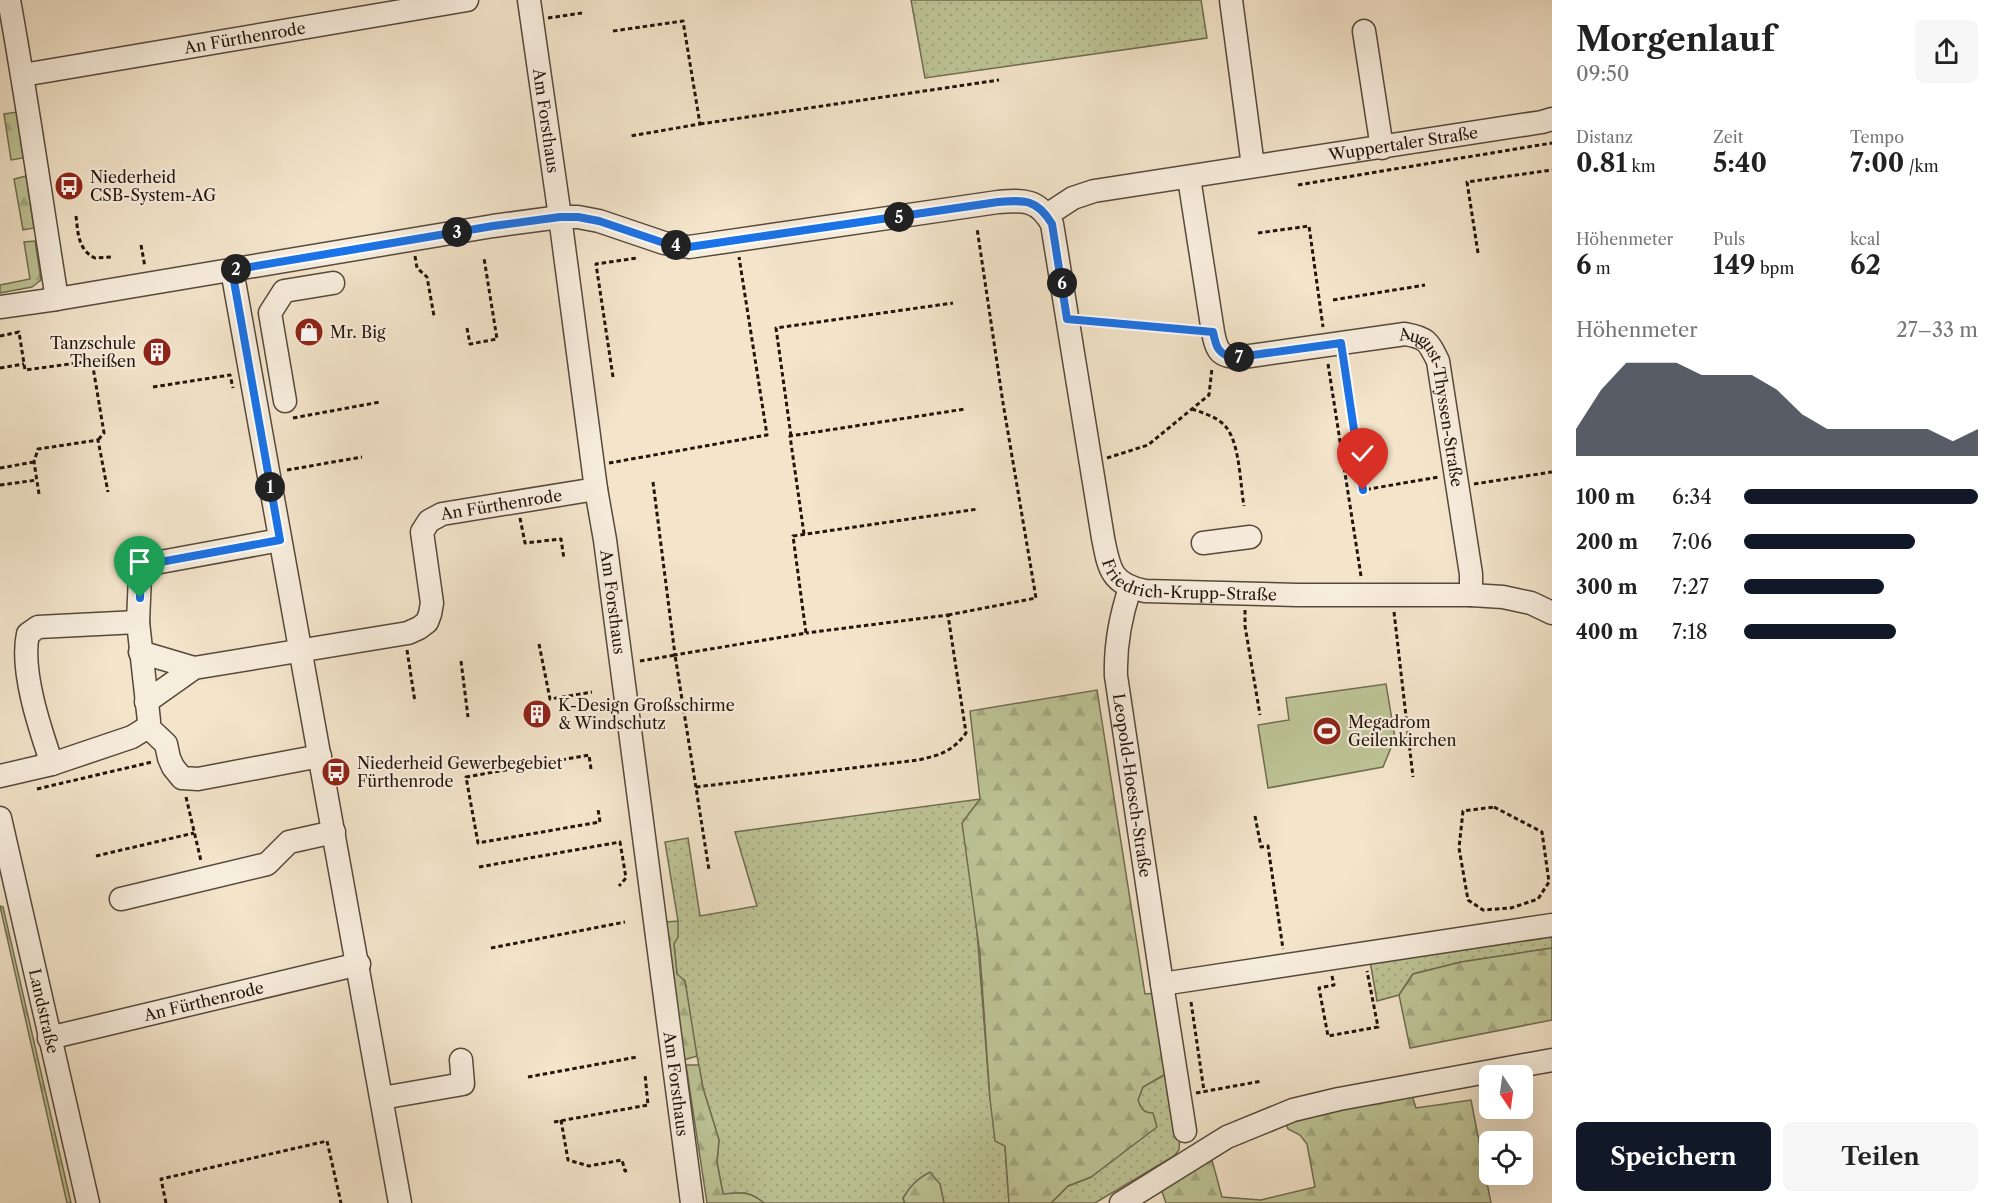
<!DOCTYPE html>
<html lang="de">
<meta charset="utf-8">
<style>
body{margin:0;font-family:"Libre Caslon Text",serif;background:#f6f6f6;color:#222;height:100vh;display:flex;flex-direction:column;font-size:22px;white-space:nowrap}
*{box-sizing:border-box;margin:0}
p{font-size:20px;color:#767676}
.icon{flex:none;width:33px;height:33px;fill:none;stroke:currentColor;stroke-width:2;stroke-linecap:round;stroke-linejoin:round}
.map{position:relative;flex:1;overflow:hidden}
.panel{display:flex;flex-direction:column;background:#fff;width:450px}
.panel>*{flex:none}
.needle{width:39px;rotate:167deg}
.fabs{position:absolute;left:1479px;top:1065px;display:grid;gap:12px}
.fabs a{display:grid;place-items:center;width:54px;height:54px;border-radius:9px;background:#fff;box-shadow:0 6px 24px #0002;font-size:30px}
.pin{position:absolute;display:grid;place-items:center;width:51px;height:51px;color:#fff;margin:-62px -26px;border-radius:50% 50% 50% 0;rotate:-45deg;box-shadow:0 0 6px #0007}
.pin .icon{rotate:45deg}
.km{position:absolute;width:30px;height:30px;margin:-15px;border-radius:50%;background:#222;color:#fff;font-size:16px;line-height:30px;text-align:center}
.round{display:grid;place-items:center;flex:none;width:63px;height:63px;border-radius:9px;background:#f6f6f6}
.headline{display:flex;align-items:center;justify-content:space-between;height:102px;padding:0 24px}
h1{font-size:33px;font-weight:800;line-height:45px}
.stats{display:grid;grid-template-columns:repeat(3,1fr);gap:9px;height:102px;padding:6px 24px}
.stats div{display:grid;align-content:center}
.stats b{font-size:26px;font-weight:800}
.stats small{font-size:16px;font-weight:400}
.stats p{font-size:16px}
.chart{height:168px;padding:12px 24px}
.chart p{display:flex;justify-content:space-between}
.chart svg{width:100%;height:108px;margin-top:6px;fill:#111827;opacity:.7}
.primary-button{display:flex;gap:12px;margin-top:auto;padding:12px 24px}
.primary-button a{flex:1;height:69px;border-radius:9px;background:#111827;color:#fff;font-size:24px;font-weight:800;line-height:69px;text-align:center}
.primary-button a+a{background:#f6f6f6;color:#222}
ul{padding:0 24px;list-style:none;font-size:20px}
li{display:grid;grid-template-columns:96px 72px 1fr;align-items:center;height:45px}
li i{height:15px;border-radius:8px;background:#111827}
main{display:flex;flex:1;min-height:0}
.map>svg:first-child{display:block}
.grass{fill:url(#grass-dots);stroke:#706c51;stroke-width:1.5}
.forest{fill:url(#forest-firs);stroke:#706c51;stroke-width:1.5}
.pitch{fill:#bdc496;stroke:#706c51;stroke-width:1.5}
.lines{fill:none;stroke-linecap:round;stroke-linejoin:round}
.minor-casing{stroke:#56493c;stroke-width:25}
.path{stroke:#22150c;stroke-width:3;stroke-dasharray:4.5 3;stroke-linecap:butt}
.minor{stroke:#f7eddd;stroke-width:22}
.route-casing{stroke:#fff;stroke-width:12}
.route{stroke:#1a73e8;stroke-width:8}
.labels{text-anchor:middle;dominant-baseline:central;stroke-width:4.5;stroke-linejoin:round;paint-order:stroke}
.street-label{font-size:16px;fill:#22150c;stroke:#f7eddd}
.poi-label{font-size:16px;fill:#22150c;stroke:#f7eddd;text-anchor:start}
</style>
<main>
<div class="map">
<svg width="1552" height="1203" viewBox="0 0 1552 1203">
<defs>
<pattern id="grass-dots" width="8" height="8" patternUnits="userSpaceOnUse" patternTransform="scale(1.5)"><rect width="8" height="8" fill="#bdc496"/><path d="M2 2h.1M6 6h.1" fill="none" stroke="#a2a880" stroke-width="1.8" stroke-linecap="round"/></pattern>
<pattern id="forest-firs" width="22" height="20" patternUnits="userSpaceOnUse" patternTransform="scale(1.5)"><rect width="22" height="20" fill="#bdc496"/><path d="M5 1l3.5 6h-7zM16 11l3.5 6h-7z" fill="#a2a880"/></pattern>
</defs>
<rect width="100%" height="100%" fill="#f3e4ca"/>
<filter id="stains"><feTurbulence type="fractalNoise" baseFrequency=".00333" numOctaves="4"/><feColorMatrix values="0 0 0 0 .2 0 0 0 0 .09 0 0 0 0 .02 0 0 0 .5 -.17"/></filter>
<radialGradient id="worn" r=".72"><stop offset=".6" stop-color="#630" stop-opacity="0"/><stop offset="1" stop-color="#630" stop-opacity=".3"/></radialGradient>
<g class="grass">
<path d="M911,0H1201L1207,38L925,78Z"/>
<path d="M980,799L974,893L990,1099L1005,1146L1009,1203H944L940,1184L903,1198L905,1203H764C749,1191 742,1191 723,1195L717,1162L719,1140L703,1088L691,1024L685,981L677,975L674,944L678,921L665,842L688,838L700,916L757,906L735,832Z"/>
<path d="M1552,934V948L1461,962L1413,974L1399,995L1377,1001L1370,961Z"/>
<path d="M1169,1072L1180,1136L1179,1150L1174,1156L1095,1203H1051L1068,1186L1091,1177L1100,1168L1147,1113L1141,1109L1138,1100L1143,1087Z"/>
</g>
<g class="forest">
<path d="M17,112L23,158L11,160L4,114Z"/>
<path d="M26,176L34,228L23,230L14,179Z"/>
<path d="M35,241L41,280L32,287L0,293V285L30,279L24,242Z"/>
<path d="M1097,690L1145,994L1156,993L1169,1072L1143,1087L1138,1100C1141,1109 1144,1113 1153,1113L1157,1127L1091,1177L1068,1186L1051,1203H1009L1005,1146L995,1141L990,1099L980,954L962,823L980,799L970,711Z"/>
<path d="M0,906L3,907L71,1203H67Z"/>
<path d="M678,921V937L674,944L677,974L685,981L697,1056L684,1060L666,922Z"/>
<path d="M1552,948V1020L1410,1048L1399,995L1413,974L1461,962Z"/>
<path d="M686,1065H699L703,1088L719,1140L717,1162L723,1194C742,1192 749,1191 764,1203H707Z"/>
<path d="M1411,1092L1416,1108L1471,1100L1491,1203H1166L1160,1186L1200,1162L1212,1160L1222,1197L1261,1200L1315,1187L1307,1144L1300,1135L1288,1129L1284,1118Z"/>
<path d="M930,1172L940,1184L944,1203H905L903,1198C910,1186 917,1179 930,1172Z"/>
</g>
<path class="pitch" d="M1386,684L1395,738L1383,767L1268,788L1258,725L1289,720L1286,698Z"/>
<g class="lines">
<g class="minor-casing">
<g id="minor">
<path d="M9,0C27,99 41,199 57,299"/>
<path id="s1" d="M529,0L560,217L596,489L605,540L692,1203"/>
<path d="M1231,0L1253,166"/>
<path d="M1364,31L1382,148"/>
<path id="s2" d="M23,75L467,0"/>
<path id="s3" d="M1189,178L1213,332C1217,353 1221,358 1243,357L1405,334C1427,338 1428,341 1438,361L1471,574V595"/>
<path id="s4" d="M1047,215L1073,198L1094,191L1542,122L1552,119"/>
<path d="M232,270C287,581 346,891 400,1203"/>
<path id="s5" d="M0,307L57,299L493,226L560,217H578L599,221L664,243L689,247L998,202C1024,200 1038,199 1052,224L1103,538C1109,569 1111,584 1145,591L1297,595H1471L1503,597L1531,603L1552,613"/>
<path d="M285,401L270,313L284,291L333,283"/>
<path d="M280,540L155,563L144,567L140,576L138,622L149,721L148,727L166,744L169,758L173,767L182,778L198,779L320,756"/>
<path d="M1203,543L1250,537"/>
<path id="s6" d="M1130,588C1120,618 1115,645 1116,676L1162,984L1552,925"/>
<path d="M140,652L194,668"/>
<path id="s7" d="M146,702L194,668L408,633L419,628L427,622L430,614L432,603L422,532L429,521L442,514L596,489"/>
<path d="M52,764C40,729 20,670 28,634L38,627L138,622"/>
<path d="M0,776L52,764L132,737L148,727"/>
<path id="s8" d="M0,818L88,1203"/>
<path d="M121,899L267,864L289,842L334,832"/>
<path d="M1162,984L1185,1131"/>
<path id="s9" d="M49,1038L359,964"/>
<path d="M382,1098L463,1084L461,1060"/>
<path d="M1121,1203L1227,1137L1293,1110L1339,1099L1552,1060"/>
</g>
</g>
<g class="path">
<path d="M548,18L582,13"/>
<path d="M613,31L683,21L700,124L630,136"/>
<path d="M700,124L999,80"/>
<path d="M1298,185L1552,143"/>
<path d="M76,216C78,233 78,250 95,258L112,257"/>
<path d="M1258,233L1309,226L1323,327"/>
<path d="M141,245L145,267"/>
<path d="M1478,253L1467,182L1552,170"/>
<path d="M415,256L417,268L427,277L434,316"/>
<path d="M1333,300L1425,285"/>
<path d="M1084,320L1194,331"/>
<path d="M467,328L470,344L497,339L484,258"/>
<path d="M0,336L19,332L25,370L92,361L104,433L98,440"/>
<path d="M1343,360L1363,490L1439,477"/>
<path d="M1328,364L1361,576"/>
<path d="M0,368L24,364"/>
<path d="M613,377L596,264L637,258"/>
<path d="M153,387L230,375L233,388"/>
<path d="M1192,409C1203,413 1218,417 1226,427C1240,444 1240,484 1244,506"/>
<path d="M293,418L380,402"/>
<path d="M791,436L776,328L953,303"/>
<path d="M1107,458L1148,445L1209,395L1212,368"/>
<path d="M609,463L767,435L739,257"/>
<path d="M0,468L34,462"/>
<path d="M287,470L362,457"/>
<path d="M653,482L675,655L806,633L793,536L978,509"/>
<path d="M1474,484L1552,472"/>
<path d="M0,485L37,480"/>
<path d="M39,494L34,462L38,449L98,440L108,492"/>
<path d="M520,518L525,543L561,539L564,559"/>
<path d="M804,534L790,436L965,409"/>
<path d="M1245,610V626L1260,715"/>
<path d="M1394,612L1413,777"/>
<path d="M948,615L1036,598L1003,403L977,228"/>
<path d="M539,644L550,699L592,692"/>
<path d="M407,650L415,702"/>
<path d="M461,661L468,717"/>
<path d="M640,661L675,655L709,870"/>
<path d="M591,769L589,755L466,777L478,843L600,822L598,809"/>
<path d="M696,787L918,760C940,755 952,752 966,733L948,615L806,633"/>
<path d="M37,789L152,762"/>
<path d="M186,797L201,861"/>
<path d="M1494,807L1542,832L1549,882L1538,899L1511,908L1483,910L1468,900L1459,848L1463,811Z"/>
<path d="M1255,816L1261,847L1268,846L1283,949"/>
<path d="M96,856L194,833"/>
<path d="M479,867L620,842L626,878L619,886"/>
<path d="M491,948L625,922"/>
<path d="M1332,976L1334,985L1319,988L1328,1036L1378,1027L1367,971"/>
<path d="M1191,1002L1204,1091"/>
<path d="M528,1077L637,1057"/>
<path d="M1196,1093L1262,1081"/>
<path d="M561,1120L568,1160L589,1166L622,1160L625,1171L630,1170"/>
<path d="M554,1122L648,1105L645,1074"/>
<path d="M166,1203L161,1179L327,1141L341,1203"/>
</g>
<use href="#minor" class="minor"/>
</g>
<g class="lines">
<g class="route-casing">
<path id="route" d="M140,598V576L144,567L155,563L280,540L232,270L493,226L560,217H578L599,221L664,243L689,247L998,202C1025,200 1037,199 1052,224L1067,319L1213,332C1216,346 1217,352 1231,358L1341,343L1363,490"/>
</g>
<use href="#route" class="route"/>
</g>
<defs>
<g id="bus-disc" transform="scale(1.5)"><circle r="9.5" fill="#8f2418" stroke="#f7eddd"/><path d="M-5-6H5V4H4V6H2V4H-2V6H-4V4H-5ZM-3.5-4V0h7V-4ZM-3.5 1.2v1.5H-2V1.2ZM2 1.2v1.5H3.5V1.2Z" fill="#fff"/></g>
<g id="shop-disc" transform="scale(1.5)"><circle r="9.5" fill="#8f2418" stroke="#f7eddd"/><path d="M-5-2.5h2.3a2.7 3.5 0 0 1 5.4 0H5L5.5 6h-11ZM-1.5-2.5h3a1.5 2.3 0 0 0-3 0Z" fill="#fff"/></g>
<g id="building-disc" transform="scale(1.5)"><circle r="9.5" fill="#8f2418" stroke="#f7eddd"/><path d="M-4-6H4V6H1V3H-1V6H-4ZM-2.5-4.3h1.7v1.8h-1.7ZM.8-4.3h1.7v1.8H.8ZM-2.5-1h1.7V.8h-1.7ZM.8-1h1.7V.8H.8Z" fill="#fff"/></g>
<g id="stadium-disc" transform="scale(1.5)"><circle r="9.5" fill="#8f2418" stroke="#f7eddd"/><path d="M0-5a6.5 5 0 1 0 0 10a6.5 5 0 1 0 0-10ZM-3.5-1.8h7v3.6h-7Z" fill="#fff"/></g>
</defs>
<g fill-rule="evenodd">
<use href="#bus-disc" x="69" y="186"/>
<use href="#shop-disc" x="309" y="332"/>
<use href="#building-disc" x="157" y="352"/>
<use href="#building-disc" x="537" y="714"/>
<use href="#stadium-disc" x="1327" y="731"/>
<use href="#bus-disc" x="336" y="772"/>
</g>
<g class="labels">
<g class="street-label">
<text stroke="none"><textPath href="#s2" startOffset="225">An Fürthenrode</textPath></text>
<text stroke="none"><textPath href="#s1" startOffset="122">Am Forsthaus</textPath></text>
<text stroke="none"><textPath href="#s4" startOffset="366">Wuppertaler Straße</textPath></text>
<text stroke="none"><textPath href="#s3" startOffset="448">August-Thyssen-Straße</textPath></text>
<text stroke="none"><textPath href="#s7" startOffset="477">An Fürthenrode</textPath></text>
<text stroke="none"><textPath href="#s5" startOffset="1508">Friedrich-Krupp-Straße</textPath></text>
<text stroke="none"><textPath href="#s1" startOffset="608">Am Forsthaus</textPath></text>
<text stroke="none"><textPath href="#s6" startOffset="200">Leopold-Hoesch-Straße</textPath></text>
<text stroke="none"><textPath href="#s9" startOffset="159">An Fürthenrode</textPath></text>
<text stroke="none"><textPath href="#s8" startOffset="198">Landstraße</textPath></text>
<text stroke="none"><textPath href="#s1" startOffset="1094">Am Forsthaus</textPath></text>
</g>
<g class="poi-label">
<text x="90" y="177">Niederheid<tspan x="90" dy="18">CSB-System-AG</tspan></text>
<text x="330" y="332">Mr. Big</text>
<text x="136" y="343" text-anchor="end">Tanzschule<tspan x="136" dy="18">Theißen</tspan></text>
<text x="558" y="705">K-Design Großschirme<tspan x="558" dy="18">&amp; Windschutz</tspan></text>
<text x="1348" y="722">Megadrom<tspan x="1348" dy="18">Geilenkirchen</tspan></text>
<text x="357" y="763">Niederheid Gewerbegebiet<tspan x="357" dy="18">Fürthenrode</tspan></text>
</g>
</g>
<rect width="100%" height="100%" filter="url(#stains)"/>
<rect width="100%" height="100%" fill="url(#worn)"/>
</svg>
<div class="fabs">
<a><svg class="needle" viewBox="-14 -14 28 28"><path d="M0-13l5 13h-10z" fill="#e53935"/><path d="M0 13l5-13h-10z" fill="#767676"/></svg></a>
<a><svg class="icon" aria-label="locate" viewBox="0 0 24 24"><circle cx="12" cy="12" r="6"/><path d="M12 2v4M12 18v4M2 12h4M18 12h4"/></svg></a>
</div>
<div class="pin" style="left:140px;top:598px;background:#1e9e55"><svg class="icon" aria-label="arrive" viewBox="0 0 24 24"><path d="M6 21V4h12l-3 4 3 4H6"/></svg></div>
<div class="pin" style="left:1363px;top:490px;background:#d93025"><svg class="icon" aria-label="check" viewBox="0 0 24 24"><path d="M5 12l5 5 9-10"/></svg></div>
<b class="km" style="left:270px;top:487px">1</b>
<b class="km" style="left:236px;top:269px">2</b>
<b class="km" style="left:457px;top:232px">3</b>
<b class="km" style="left:676px;top:245px">4</b>
<b class="km" style="left:899px;top:217px">5</b>
<b class="km" style="left:1062px;top:283px">6</b>
<b class="km" style="left:1239px;top:357px">7</b>
</div>
<section class="panel">
<div class="headline"><div><h1>Morgenlauf</h1><p>09:50</p></div><a class="round"><svg class="icon" aria-label="share" viewBox="0 0 24 24"><path d="M12 15V3M7 8l5-5 5 5M5 13v7h14v-7"/></svg></a></div>
<div class="stats">
<div><p>Distanz</p><b>0.81<small> km</small></b></div>
<div><p>Zeit</p><b>5:40</b></div>
<div><p>Tempo</p><b>7:00<small> /km</small></b></div>
</div>
<div class="stats">
<div><p>Höhenmeter</p><b>6<small> m</small></b></div>
<div><p>Puls</p><b>149<small> bpm</small></b></div>
<div><p>kcal</p><b>62</b></div>
</div>
<div class="chart"><p><span>Höhenmeter</span>27–33 m</p>
<svg viewBox="0 0 160 44" preserveAspectRatio="none"><path d="M0 44V33L10 17L20 6L30 6L40 6L50 11L60 11L70 11L80 17L90 27L100 33L110 33L120 33L130 33L140 33L150 38L160 33V44z"/></svg>
</div>
<ul>
<li><b>100 m</b>6:34<i style="width:100%"></i></li>
<li><b>200 m</b>7:06<i style="width:73%"></i></li>
<li><b>300 m</b>7:27<i style="width:60%"></i></li>
<li><b>400 m</b>7:18<i style="width:65%"></i></li>
</ul>
<div class="primary-button"><a>Speichern</a><a>Teilen</a></div>
</section>
</main>
